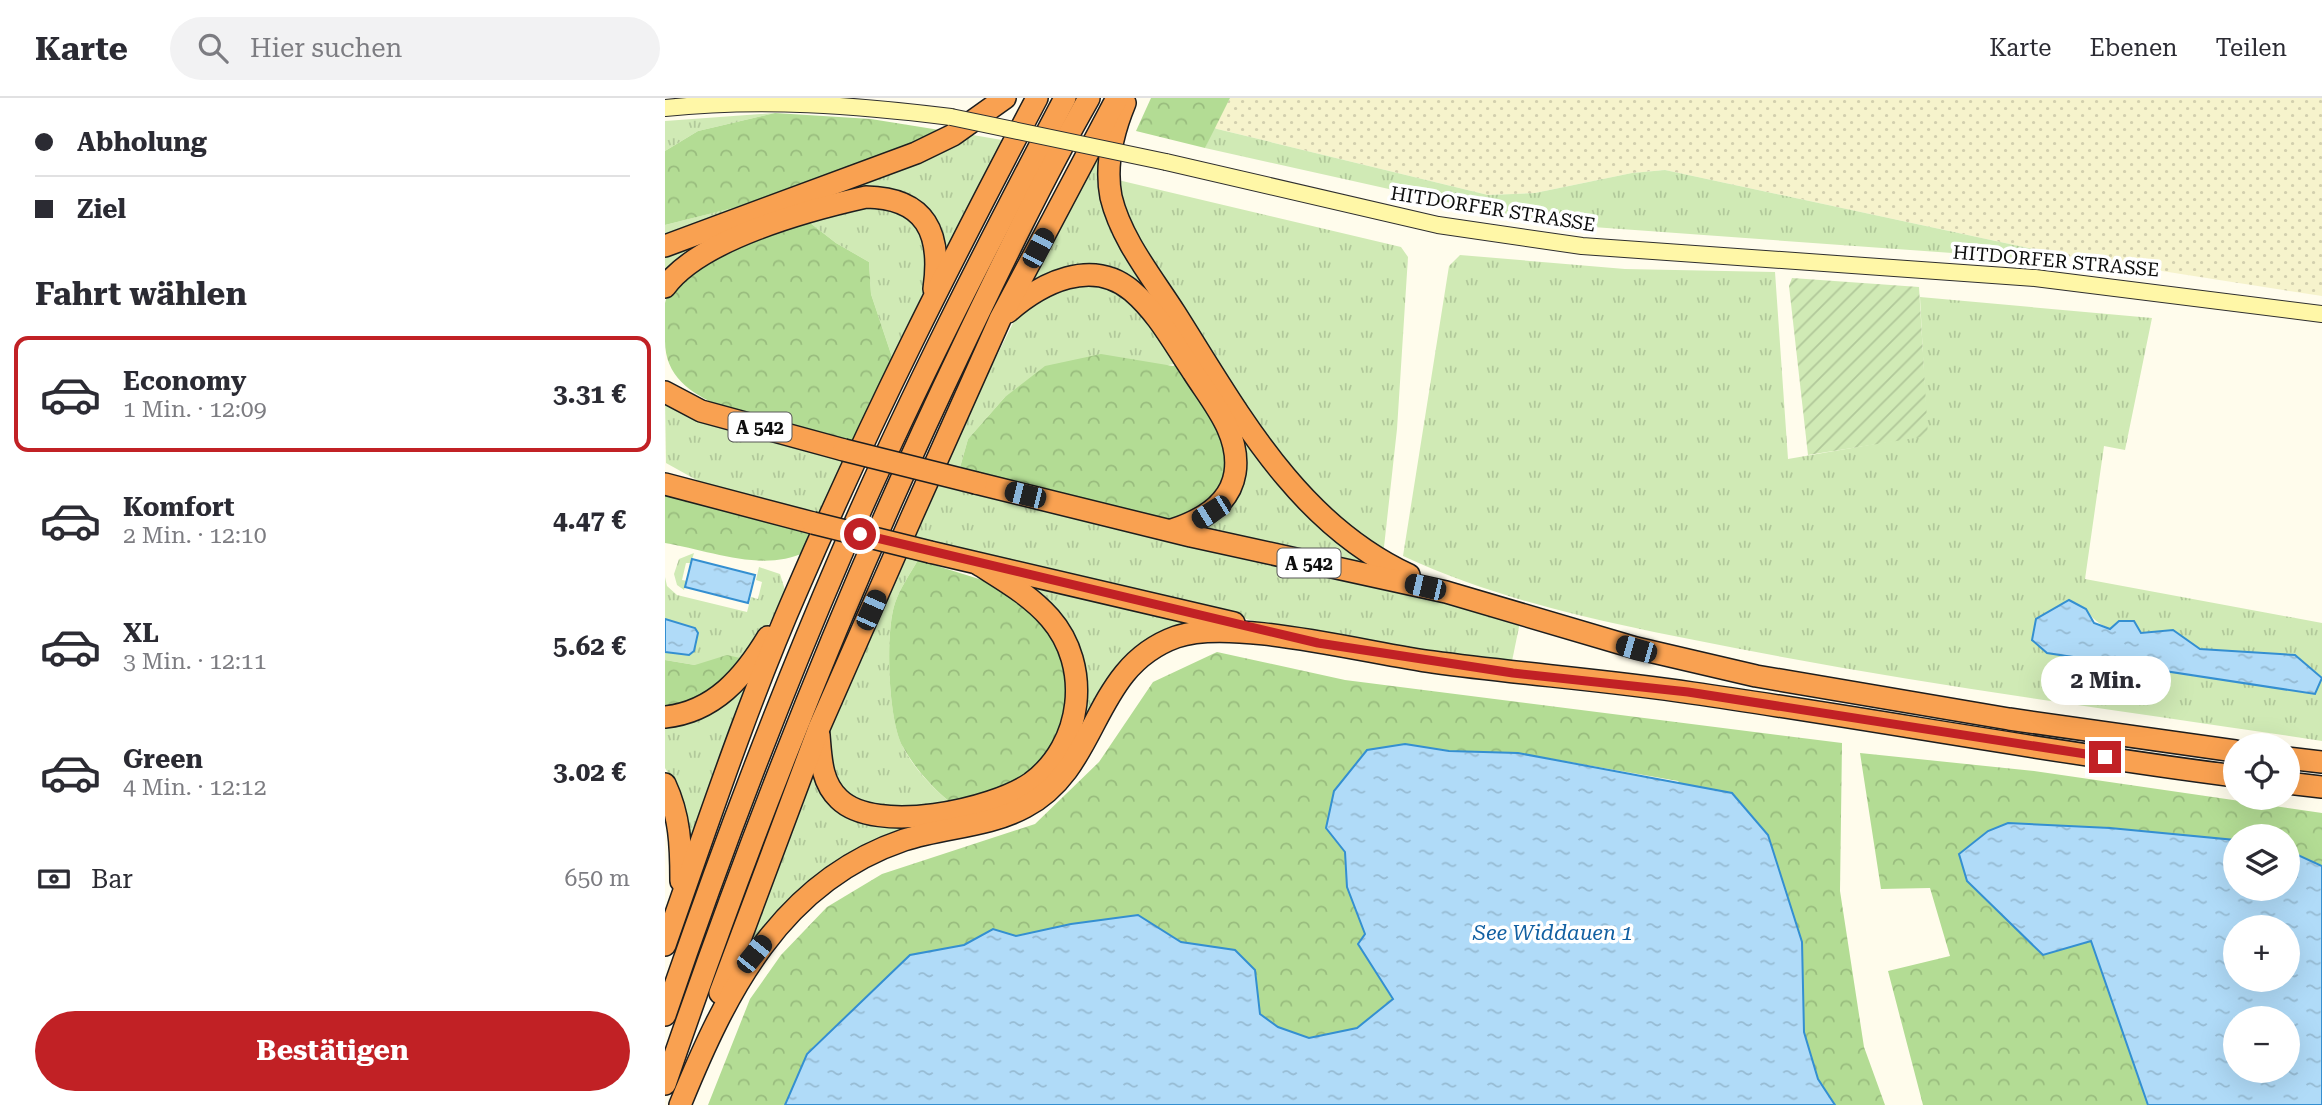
<!DOCTYPE html>
<html lang="de">
<head>
<meta charset="utf-8">
<style>
	:root { --surface:#fff; --page:#f2f2f3; --text:#2b2b33; --muted:#7c7c81; --line:#e1e1e2; --accent:#c12125 }
	body { margin:0; font-family:"Roboto Serif",serif; background:var(--page); color:var(--text); height:100vh; display:flex; flex-direction:column; font-size:26px; white-space:nowrap }
	* { box-sizing:border-box; margin:0 }
	p { font-size:23px; color:var(--muted) }
	.icon { flex:none; width:38px; height:38px; fill:none; stroke:currentColor; stroke-width:2; stroke-linecap:round; stroke-linejoin:round }
	.map { position:relative; flex:1; overflow:hidden }
	.sheet { display:flex; flex-direction:column; background:var(--surface); width:665px }
	.sheet>* { flex:none }
	.guide { display:grid; align-content:center; height:154px; padding:0 35px; background:var(--surface) }
	.fabs { position:absolute; left:1558px; top:635px; display:grid; gap:14px }
	.fabs a { display:grid; place-items:center; width:77px; height:77px; border-radius:50%; background:var(--surface); box-shadow:0 7px 28px #0002; font-size:35px }
	.end { position:absolute; width:32px; height:32px; margin:-16px; border:9px solid #c12125; background:#fff; box-shadow:0 0 0 4px #fff }
	.from { border-radius:50% }
	.bubble { position:absolute; height:49px; border-radius:24px; background:var(--surface); box-shadow:0 7px 28px #0002; font-size:23px; font-weight:700; line-height:49px; text-align:center }
	.car { position:absolute; width:21px; height:42px; margin:-21px -10px; border-radius:9px; box-shadow:0 0 5px 2px #0007; background:linear-gradient(#222 24%,#8ab4d8 0 40%,#222 0 76%,#8ab4d8 0 86%,#222 0) }
	.guide b { display:flex; align-items:center; gap:24px; height:66px; font-size:26px }
	.guide b+b { border-top:2px solid var(--line) }
	.guide i { width:18px; height:18px; background:var(--text) }
	ul { padding:0; list-style:none }
	li { display:flex; align-items:center; gap:21px; height:116px; margin:0 14px 10px; padding:0 21px; border:4px solid transparent; border-radius:14px }
	li div { flex:1 }
	li b { display:block; font-size:26px }
	li em { font-style:normal; font-weight:700 }
	li.on { border-color:var(--accent) }
	li>.icon { width:63px; height:63px; stroke-width:1.5 }
	h2 { padding:0 35px; font-size:32px; line-height:84px }
	.pay { display:flex; align-items:center; gap:18px; height:77px; padding:0 35px; font-size:26px }
	.pay p { margin-inline-start:auto }
	.action { display:flex; gap:14px; margin-top:auto; padding:14px 35px }
	.action a { flex:1; height:80px; border-radius:42px; background:var(--accent); color:#fff; font-size:28px; font-weight:700; line-height:80px; text-align:center }
	header { display:flex; align-items:center; gap:42px; box-sizing:border-box; height:98px; padding:0 35px; background:var(--surface); border-bottom:2px solid var(--line) }
	header strong { font-size:33px }
	nav { display:flex; gap:38px; margin-inline-start:auto; font-size:24px }
	.search { width:490px; height:63px; background:var(--page); display:flex; align-items:center; gap:18px; box-sizing:border-box; padding:0 24px; border-radius:38px; color:var(--muted); font-size:26px }
	main { display:flex; flex:1; min-height:0 }
	.map>svg:first-child { display:block }
	.farmland { fill:url(#farmland-dots) }
	.grass { fill:url(#grass-tufts); fill-rule:evenodd }
	.forest { fill:url(#forest-crowns) }
	.garden { fill:url(#garden-furrows) }
	.water { fill:url(#water-ripples); stroke:#348fd1; stroke-width:2; fill-rule:evenodd }
	.lines { fill:none; stroke-linecap:round; stroke-linejoin:round }
	.secondary-casing { stroke:#2f2f2f; stroke-width:18 }
	.motorway-casing { stroke:#1e1e1e; stroke-width:24 }
	.secondary { stroke:#fff7a7; stroke-width:16 }
	.motorway { stroke:#f9a151; stroke-width:21 }
	.secondary-bridge-casing { stroke:#2f2f2f; stroke-width:18; stroke-linecap:butt }
	.motorway-bridge-casing { stroke:#1e1e1e; stroke-width:24; stroke-linecap:butt }
	.secondary-bridge { stroke:#fff7a7; stroke-width:16 }
	.motorway-bridge { stroke:#f9a151; stroke-width:21 }
	.route { stroke:#c12125; stroke-width:9 }
	.labels { text-anchor:middle; dominant-baseline:central; stroke-width:7; stroke-linejoin:round; paint-order:stroke }
	.shield { fill:#fff; stroke:#565656; stroke-width:2 }
	.shield-label { font-size:18px; font-weight:bold; fill:#0d0d0d }
	.street-label { font-size:19px; fill:#0d0d0d; stroke:#fff }
	.water-label { font-size:21px; font-style:italic; fill:#1260a2; stroke:#fff }
</style>
</head>
<body>
<header>
<strong>Karte</strong>
<div class="search"><svg class="icon" aria-label="search" viewBox="0 0 24 24"><circle cx="10" cy="10" r="6"/><path d="M15 15l6 6"/></svg>Hier suchen</div>
<nav><a>Karte</a><a>Ebenen</a><a>Teilen</a></nav>
</header>
<main>
<section class="sheet">
<div class="guide">
<b><i class="from"></i>Abholung</b>
<b><i></i>Ziel</b>
</div>
<h2>Fahrt wählen</h2>
<ul>
<li class="on"><svg class="icon" aria-label="car" viewBox="0 0 24 24"><path d="M5 17H2v-5l4-1 3-4h7l3 4 3 1v5h-3M9 17h6M6 11h13"/><circle cx="7" cy="17" r="2"/><circle cx="17" cy="17" r="2"/></svg><div><b>Economy</b><p>1 Min. · 12:09</p></div><em>3.31 €</em></li>
<li><svg class="icon" aria-label="car" viewBox="0 0 24 24"><path d="M5 17H2v-5l4-1 3-4h7l3 4 3 1v5h-3M9 17h6M6 11h13"/><circle cx="7" cy="17" r="2"/><circle cx="17" cy="17" r="2"/></svg><div><b>Komfort</b><p>2 Min. · 12:10</p></div><em>4.47 €</em></li>
<li><svg class="icon" aria-label="car" viewBox="0 0 24 24"><path d="M5 17H2v-5l4-1 3-4h7l3 4 3 1v5h-3M9 17h6M6 11h13"/><circle cx="7" cy="17" r="2"/><circle cx="17" cy="17" r="2"/></svg><div><b>XL</b><p>3 Min. · 12:11</p></div><em>5.62 €</em></li>
<li><svg class="icon" aria-label="car" viewBox="0 0 24 24"><path d="M5 17H2v-5l4-1 3-4h7l3 4 3 1v5h-3M9 17h6M6 11h13"/><circle cx="7" cy="17" r="2"/><circle cx="17" cy="17" r="2"/></svg><div><b>Green</b><p>4 Min. · 12:12</p></div><em>3.02 €</em></li>
</ul>
<div class="pay"><svg class="icon" aria-label="cash" viewBox="0 0 24 24"><path d="M3 7h18v10H3z"/><circle cx="12" cy="12" r="2"/></svg>Bar<p>650 m</p></div>
<div class="action"><a>Bestätigen</a></div>
</section>
<div class="map">
<svg width="1657" height="1007" viewBox="0 0 1657 1007">
	<defs>
		<pattern id="farmland-dots" width="8" height="8" patternUnits="userSpaceOnUse" patternTransform="scale(1.75)"><rect width="8" height="8" fill="#f6f3cc"/><path d="M2 2h.1M6 6h.1" fill="none" stroke="#d2cfae" stroke-width="1.8" stroke-linecap="round"/></pattern>
		<pattern id="grass-tufts" width="24" height="20" patternUnits="userSpaceOnUse" patternTransform="scale(1.75)"><rect width="24" height="20" fill="#d0eab5"/><path d="M3 7l-1-3M5 7V3M7 7l1-3M15 17l-1-3M17 17v-4M19 17l1-3" fill="none" stroke="#b1c89a"/></pattern>
		<pattern id="forest-crowns" width="20" height="18" patternUnits="userSpaceOnUse" patternTransform="scale(1.75)"><rect width="20" height="18" fill="#b3dc94"/><path d="M2 6a3 3 0 1 1 6 0M12 15a3 3 0 1 1 6 0" fill="none" stroke="#99bc7e"/></pattern>
		<pattern id="garden-furrows" width="10" height="10" patternUnits="userSpaceOnUse" patternTransform="scale(1.75)"><rect width="10" height="10" fill="#d0eab5"/><path d="M-1 1l2-2M0 10L10 0M9 11l2-2" fill="none" stroke="#b1c89a"/></pattern>
		<pattern id="water-ripples" width="26" height="14" patternUnits="userSpaceOnUse" patternTransform="scale(1.75)"><rect width="26" height="14" fill="#b0dbf8"/><path d="M2 4q2-2 4 0t4 0M15 11q2-2 4 0t4 0" fill="none" stroke="#96bbd3"/></pattern>
	</defs>
	<rect width="100%" height="100%" fill="#fffcec"/>
	<path class="farmland" d="M 565,0 L 1657,0 L 1657,198 L 1401,158 L 1000,72 L 967,75 L 870,95 L 823,97 L 548,30 Z"/>
	<g class="grass">
		<path d="M 110,15 L 33,33 L 0,53 L 0,23 Z"/>
		<path d="M 548,30 L 823,97 L 870,95 L 967,75 L 1000,72 L 1401,158 L 1398,163 L 928,129 L 836,116 L 540,50 Z"/>
		<path d="M 302,36 L 337,42 L 282,156 L 277,146 L 216,94 L 0,178 L 0,154 Z"/>
		<path d="M 427,60 L 438,63 L 437,76 L 590,349 L 714,469 L 526,433 L 574,353 L 452,181 L 362,191 Z"/>
		<path d="M 453,82 L 736,149 L 743,159 L 732,331 L 718,458 C 635,403 592,328 538,248 C 504,195 465,145 453,82 Z"/>
		<path d="M 123,96 L 0,141 L 0,127 Z"/>
		<path d="M 205,104 L 247,118 L 264,146 L 260,190 L 228,262 L 206,196 L 204,164 L 171,145 L 140,121 Z"/>
		<path d="M 795,157 L 960,171 L 1110,174 L 1123,361 L 1262,337 L 1255,199 L 1487,220 L 1460,352 L 1439,348 L 1420,481 L 1657,525 L 1657,643 C 1461,613 1264,588 1070,550 C 957,528 844,507 738,458 L 784,168 ZM 1421,511 C 1438,540 1478,537 1508,532 L 1535,551 L 1629,557 L 1656,580 L 1650,596 L 1382,555 L 1367,542 Z"/>
		<path d="M 420,183 C 466,195 488,227 514,265 L 340,299 L 303,341 L 294,373 L 276,370 L 351,219 L 369,201 Z"/>
		<path d="M 0,303 L 179,360 L 152,419 L 37,385 L 1,365 Z"/>
		<path d="M 272,387 L 767,499 L 855,524 L 846,568 L 627,532 L 247,440 Z"/>
		<path d="M 29,455 L 26,465 L 21,465 L 17,482 L 22,483 L 19,492 L 12,487 L 9,476 L 14,461 Z"/>
		<path d="M 238,458 L 253,462 C 245,476 235,490 230,505 C 220,533 223,623 238,649 C 250,672 267,689 287,706 L 215,714 L 168,687 L 163,643 L 165,630 Z"/>
		<path d="M 94,469 L 115,476 L 120,492 L 109,518 L 78,567 L 30,567 L 0,562 L 0,554 L 23,557 L 30,530 L 0,521 L 0,479 L 2,488 L 12,497 L 82,514 L 86,499 L 93,501 L 97,484 L 91,482 Z"/>
		<path d="M 350,480 L 539,526 C 519,536 495,536 475,550 C 424,587 423,659 371,696 C 340,718 302,721 266,730 C 189,749 122,794 78,860 L 148,666 C 157,681 160,699 175,711 C 197,730 230,728 257,725 C 297,721 339,711 373,687 C 419,652 434,577 401,528 C 389,509 368,495 349,483 Z"/>
		<path d="M 86,580 L 25,741 L 10,687 L 0,670 L 0,628 Z"/>
	</g>
	<g class="forest">
		<path d="M 486,0 L 565,0 L 540,50 L 471,33 Z"/>
		<path d="M 110,15 L 206,21 L 287,34 L 144,91 L 0,127 L 0,53 L 33,33 Z"/>
		<path d="M 140,121 L 171,145 L 204,164 L 206,196 L 228,262 L 189,344 L 55,308 C 25,295 0,278 0,243 C 0,231 0,216 0,205 C 10,160 102,136 140,121 Z"/>
		<path d="M 436,256 L 508,268 L 514,265 L 557,330 L 565,367 L 553,402 L 513,422 L 499,422 L 294,373 L 303,341 L 340,299 L 380,268 Z"/>
		<path d="M 0,394 L 147,434 L 140,454 C 98,475 43,452 0,445 Z"/>
		<path d="M 253,462 L 327,485 L 372,513 L 399,554 L 407,609 L 387,656 L 344,691 L 287,706 C 267,689 251,672 238,649 C 223,624 220,533 230,505 C 235,490 245,476 253,462 Z"/>
		<path d="M 552,554 L 680,582 L 1177,645 L 1175,793 L 1199,949 L 1220,1007 L 1170,1007 L 1153,981 L 1139,934 L 1137,844 L 1013,683 L 853,655 L 784,653 L 740,646 L 680,754 L 682,789 L 700,836 L 693,846 L 728,902 L 692,930 L 643,940 L 613,929 L 595,916 L 570,852 L 516,844 L 473,817 L 406,826 L 351,838 L 328,831 L 299,847 L 245,857 L 142,955 L 120,1007 L 43,1007 L 85,901 L 116,857 L 162,809 L 217,776 L 370,726 L 434,664 L 488,584 Z"/>
		<path d="M 62,557 L 75,560 L 78,567 L 49,595 L 0,613 L 0,562 L 30,567 Z"/>
		<path d="M 1195,655 L 1369,673 L 1657,715 L 1657,768 L 1622,752 L 1622,738 L 1570,738 L 1570,742 L 1445,730 L 1343,725 L 1323,733 L 1426,842 L 1483,1007 L 1258,1007 L 1223,873 L 1285,858 L 1265,790 L 1216,791 Z"/>
	</g>
	<path class="garden" d="M 1127,180 L 1254,189 L 1263,338 L 1143,357 L 1124,188 Z"/>
	<g class="water">
		<path d="M 27,461 L 90,477 L 83,505 L 20,489 Z"/>
		<path d="M 1404,502 L 1421,511 L 1429,525 L 1445,531 L 1454,523 L 1469,523 L 1476,535 L 1508,532 L 1535,551 L 1630,557 L 1657,580 L 1650,596 L 1382,555 L 1367,542 L 1371,521 Z"/>
		<path d="M 0,521 L 30,530 L 33,535 L 29,553 L 24,557 L 0,554 Z"/>
		<path d="M 740,646 L 784,653 L 853,655 L 1067,695 L 1103,737 L 1137,844 L 1139,934 L 1153,981 L 1170,1007 L 120,1007 L 142,956 L 245,857 L 299,847 L 328,831 L 351,838 L 406,826 L 473,817 L 516,844 L 570,852 L 590,872 L 595,916 L 613,929 L 644,940 L 692,930 L 728,901 L 693,846 L 700,836 L 682,789 L 680,754 L 661,730 L 669,693 L 702,652 Z"/>
		<path d="M 1343,725 L 1445,730 L 1570,742 L 1570,791 L 1622,791 L 1622,752 L 1657,768 L 1657,1007 L 1483,1007 L 1426,843 L 1378,857 L 1302,783 L 1294,756 L 1323,733 ZM 1570,830 L 1622,830 L 1622,882 L 1570,882 ZM 1622,920 L 1622,973 L 1570,973 L 1570,920 Z"/>
	</g>
	<g class="lines">
		<g class="secondary-casing">
			<g id="secondary">
				<path d="M 0,10 C 96,0 190,7 286,19"/>
				<path d="M 501,64 L 773,127 L 917,148 L 1370,180 L 1657,216"/>
			</g>
		</g>
		<g class="motorway-casing">
			<g id="motorway">
				<path d="M 460,5 C 448,34 440,68 446,99 C 456,141 487,179 510,215 C 574,316 632,425 744,477"/>
				<path d="M 0,148 L 251,55 L 288,37 L 340,0"/>
				<path d="M 0,189 C 35,141 143,112 201,99 C 261,100 277,135 269,191"/>
				<path d="M 343,214 C 376,185 427,159 467,193 C 493,215 509,246 528,274 C 547,304 576,336 570,375 C 565,407 535,423 507,432"/>
				<path d="M 0,294 L 36,313 L 179,352"/>
				<path d="M 311,385 L 526,438 L 781,494 L 971,550 L 1091,578 L 1344,621 L 1570,653"/>
				<path d="M 0,386 L 148,425"/>
				<path d="M 265,454 L 569,525"/>
				<path d="M 0,619 C 49,614 79,579 103,539"/>
				<path d="M 154,637 C 156,660 156,684 174,701 C 211,737 327,712 366,685 C 418,647 427,568 385,520 C 365,497 338,482 313,466"/>
				<path d="M 1622,660 L 1657,664"/>
				<path d="M 1622,685 L 1657,689"/>
				<path d="M 0,686 C 15,718 16,748 16,783"/>
				<path d="M 0,847 C 42,728 82,606 133,490 C 205,323 287,161 372,0"/>
				<path d="M 55,895 L 154,630 L 247,418 L 335,221 L 452,0"/>
				<path d="M 0,917 C 53,761 111,608 176,457 C 243,301 321,150 400,0"/>
				<path d="M 0,986 C 86,735 182,490 297,250 C 337,166 378,81 424,0"/>
				<path d="M 15,1007 C 61,894 115,784 239,742 C 279,729 323,729 360,709 C 436,669 425,570 511,539 C 566,519 705,556 768,564 C 855,576 941,582 1027,595 C 1208,621 1388,655 1570,678"/>
			</g>
		</g>
		<use href="#secondary" class="secondary"/>
		<use href="#motorway" class="motorway"/>
		<g class="secondary-bridge-casing">
			<path id="secondary-bridge" d="M 286,19 L 501,64"/>
		</g>
		<g class="motorway-bridge-casing">
			<g id="motorway-bridge">
				<path d="M 179,352 L 311,385"/>
				<path d="M 148,425 L 265,454"/>
			</g>
		</g>
		<use href="#secondary-bridge" class="secondary-bridge"/>
		<use href="#motorway-bridge" class="motorway-bridge"/>
	</g>
	<g class="lines">
		<path class="route" d="M 195,436 L 653,545 L 848,575 L 1023,594 L 1440,659"/>
	</g>
	<g class="labels">
		<g class="shield">
			<rect x="63.5" y="314.5" width="63" height="29" rx="5"/>
			<rect x="612.5" y="450.5" width="63" height="29" rx="5"/>
		</g>
		<g class="shield-label">
			<text x="95" y="329">A 542</text>
			<text x="644" y="465">A 542</text>
		</g>
		<g class="street-label">
			<text transform="translate(828 111) rotate(9)">HITDORFER STRASSE</text>
			<text transform="translate(1391 163) rotate(5)">HITDORFER STRASSE</text>
		</g>
		<g class="water-label">
			<text x="888" y="835">See Widdauen 1</text>
		</g>
	</g>
</svg>
<div class="fabs">
<a><svg class="icon" aria-label="locate" viewBox="0 0 24 24"><circle cx="12" cy="12" r="6"/><path d="M12 2v4M12 18v4M2 12h4M18 12h4"/></svg></a>
<a><svg class="icon" aria-label="layers" viewBox="0 0 24 24"><path d="M12 4l9 5-9 5-9-5zM3 14l9 5 9-5"/></svg></a>
<a>+</a>
<a>−</a>
</div>
<i class="end from" style="left:195px;top:436px"></i>
<i class="end" style="left:1440px;top:659px"></i>
<div class="bubble" style="left:1376px;top:558px;width:130px">2 Min.</div>
<i class="car" style="left:373px;top:150px;rotate:28deg"></i>
<i class="car" style="left:360px;top:397px;rotate:284deg"></i>
<i class="car" style="left:546px;top:414px;rotate:238deg"></i>
<i class="car" style="left:760px;top:489px;rotate:283deg"></i>
<i class="car" style="left:206px;top:512px;rotate:24deg"></i>
<i class="car" style="left:971px;top:551px;rotate:286deg"></i>
<i class="car" style="left:89px;top:856px;rotate:39deg"></i>
</div>
</main>
</body>
</html>
